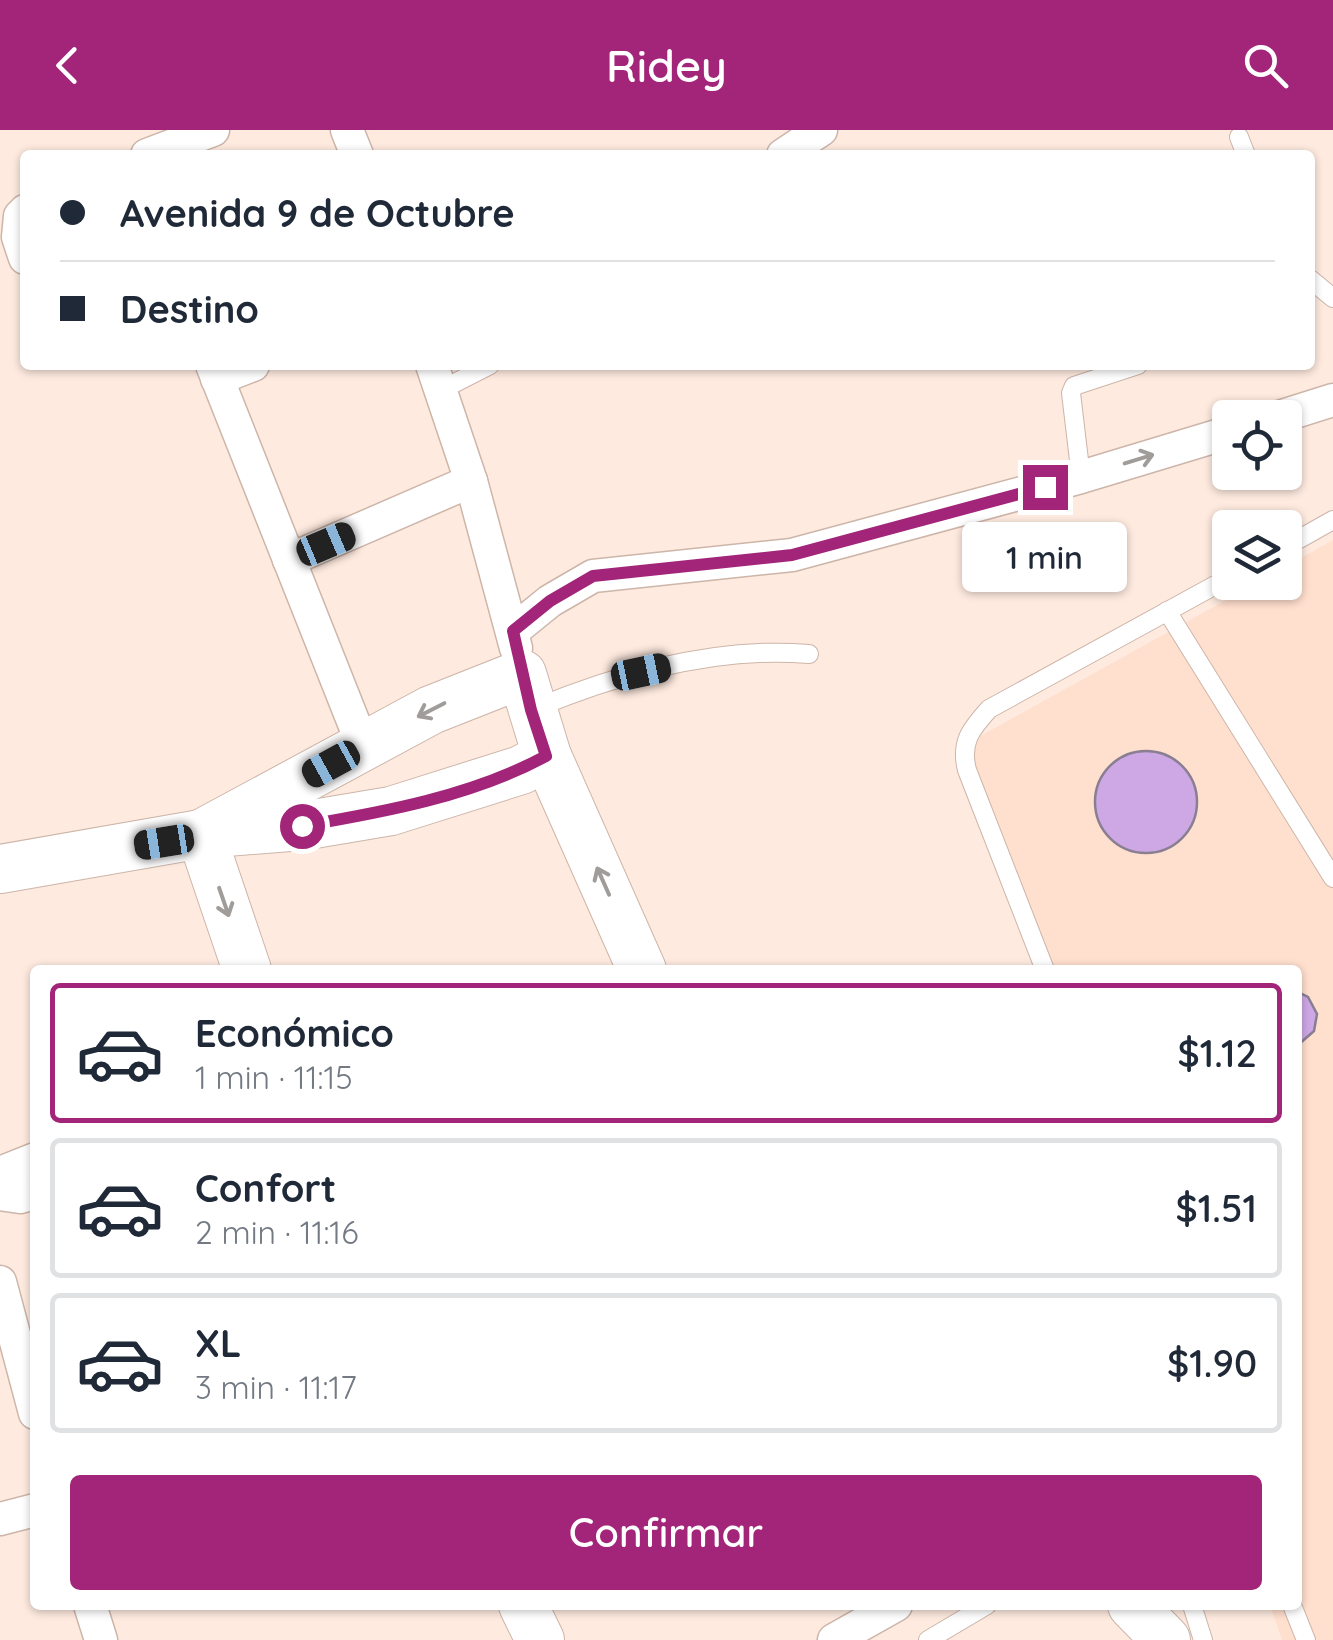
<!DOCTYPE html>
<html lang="es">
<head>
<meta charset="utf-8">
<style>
	:root { --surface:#fff; --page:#f6f6f7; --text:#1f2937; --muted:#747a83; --line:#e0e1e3; --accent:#a22579 }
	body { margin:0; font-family:Quicksand,sans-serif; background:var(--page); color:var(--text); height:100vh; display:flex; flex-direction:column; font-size:38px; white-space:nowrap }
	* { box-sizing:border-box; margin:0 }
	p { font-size:32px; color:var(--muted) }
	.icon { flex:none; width:55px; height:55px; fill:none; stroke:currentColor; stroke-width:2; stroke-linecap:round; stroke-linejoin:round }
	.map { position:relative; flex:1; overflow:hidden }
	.panel { position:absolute; left:30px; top:835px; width:1272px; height:645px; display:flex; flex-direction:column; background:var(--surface); border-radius:10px; box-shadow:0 2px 8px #0004 }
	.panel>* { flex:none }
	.guide { position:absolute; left:20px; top:20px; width:1295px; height:220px; border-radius:10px; box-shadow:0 2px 8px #0004; display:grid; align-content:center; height:220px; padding:0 40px; background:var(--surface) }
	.controls { position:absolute; left:1212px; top:270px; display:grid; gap:20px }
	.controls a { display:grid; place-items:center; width:90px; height:90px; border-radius:10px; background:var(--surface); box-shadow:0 2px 8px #0004; font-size:50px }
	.end { position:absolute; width:45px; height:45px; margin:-22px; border:12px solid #a22579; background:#fff; box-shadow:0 0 0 5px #fff }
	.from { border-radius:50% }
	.bubble { position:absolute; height:70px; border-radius:10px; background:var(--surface); box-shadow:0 2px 8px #0004; font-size:32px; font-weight:600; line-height:70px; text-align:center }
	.car { position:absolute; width:30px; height:60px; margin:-30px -15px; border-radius:12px; box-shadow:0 0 8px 2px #0007; background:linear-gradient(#222 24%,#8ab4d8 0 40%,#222 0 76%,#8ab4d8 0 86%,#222 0) }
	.guide b { display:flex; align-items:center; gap:35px; height:95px; font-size:38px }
	.guide b+b { border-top:2px solid var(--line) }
	.guide i { width:25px; height:25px; background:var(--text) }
	ul { padding:18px 0 0; list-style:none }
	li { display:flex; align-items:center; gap:30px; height:140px; margin:0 20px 15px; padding:0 20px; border:5px solid var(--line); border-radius:10px }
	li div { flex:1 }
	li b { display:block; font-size:38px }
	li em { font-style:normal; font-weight:600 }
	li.selected { border-color:var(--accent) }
	li>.icon { width:90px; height:90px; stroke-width:1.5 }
	.cta { display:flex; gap:20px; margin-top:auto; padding:20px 40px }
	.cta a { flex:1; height:115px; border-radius:10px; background:var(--accent); color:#fff; font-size:40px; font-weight:600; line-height:115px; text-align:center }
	header { display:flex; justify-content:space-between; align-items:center; height:130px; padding:0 40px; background:var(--accent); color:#fff; font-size:45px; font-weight:600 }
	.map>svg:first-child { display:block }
	.built { fill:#ffdfce }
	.building { fill:#cda8e5; stroke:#8a7f92; stroke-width:2.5 }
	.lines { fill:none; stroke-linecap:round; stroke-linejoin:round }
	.service-casing { stroke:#cdb5a9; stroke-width:20 }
	.minor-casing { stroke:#cdb5a9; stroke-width:35 }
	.secondary-casing { stroke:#cdb5a9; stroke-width:50 }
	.service { stroke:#fff; stroke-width:18 }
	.minor { stroke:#fff; stroke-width:32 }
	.secondary { stroke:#fff; stroke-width:48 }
	.oneway { stroke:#a09c9a }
	.route { stroke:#a22579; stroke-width:12 }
</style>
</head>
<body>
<header><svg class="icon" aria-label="back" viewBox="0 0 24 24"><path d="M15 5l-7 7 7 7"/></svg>Ridey<svg class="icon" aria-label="search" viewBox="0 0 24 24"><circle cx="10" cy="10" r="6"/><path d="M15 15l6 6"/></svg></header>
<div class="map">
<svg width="1333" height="1510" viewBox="0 0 1333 1510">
	<rect width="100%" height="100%" fill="#feeadf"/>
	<path class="built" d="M 1333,410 L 1333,1510 L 1282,1510 L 1270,1475 L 1298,1475 L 1298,840 L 1046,840 L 966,614 L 1257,453 L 1285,452 L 1285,437 Z"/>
	<g class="building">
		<circle cx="1146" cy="672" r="51"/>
		<path d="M 1298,862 L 1308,867 L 1317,884 L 1314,901 L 1298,915 Z"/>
	</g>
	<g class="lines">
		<g class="service-casing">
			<g id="service">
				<path d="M 1239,7 L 1246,25"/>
				<path d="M 1310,149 L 1333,168"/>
				<path d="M 441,260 L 490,235"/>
				<path d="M 1081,347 L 1071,263 L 1074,256 L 1138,235"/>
				<path d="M 1285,417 L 1333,390"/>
				<path d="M 1167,481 L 1333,748"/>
				<path d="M 536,578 C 621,543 716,516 809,524"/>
				<path d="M 1045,840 L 967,640 C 960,612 971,599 989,579 L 1230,447"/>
				<path d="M 1192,1475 L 1203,1510"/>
				<path d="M 1292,1475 L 1306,1510"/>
				<path d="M 928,1510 L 987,1475"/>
			</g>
		</g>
		<g class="minor-casing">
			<g id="minor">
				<path d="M 347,0 L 357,25"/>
				<path d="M 147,25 L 213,0"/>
				<path d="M 783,25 L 821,0"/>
				<path d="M 25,81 L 20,86 L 18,107 L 25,128"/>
				<path d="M 212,235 L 363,616"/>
				<path d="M 432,235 L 471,351 L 516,518"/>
				<path d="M 217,249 L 253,235"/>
				<path d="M 1276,288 L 1333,270"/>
				<path d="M 289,430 L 471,351"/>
				<path d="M 513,501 L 550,471 L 593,446 L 792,425 L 1081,347 L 1230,302"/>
				<path d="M 0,1043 L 35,1029"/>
				<path d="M 0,1064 L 20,1067 L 35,1063"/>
				<path d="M 0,1152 L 35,1283"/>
				<path d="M 0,1389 L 35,1380"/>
				<path d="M 90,1475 L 101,1510"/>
				<path d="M 834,1510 L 896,1475"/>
			</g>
		</g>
		<g class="secondary-casing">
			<g id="secondary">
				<path d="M 201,704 L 431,580 L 522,544 L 547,626 L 642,840"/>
				<path d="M 201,704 L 247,840"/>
				<path d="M 0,739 L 201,704 L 302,696 L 391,681 L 521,640 L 547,626"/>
				<path d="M 523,1475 L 540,1510"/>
				<path d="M 1132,1475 L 1166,1510"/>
			</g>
		</g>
		<use href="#service" class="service"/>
		<use href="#minor" class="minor"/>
		<use href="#secondary" class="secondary"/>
	</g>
	<defs><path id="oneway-shaft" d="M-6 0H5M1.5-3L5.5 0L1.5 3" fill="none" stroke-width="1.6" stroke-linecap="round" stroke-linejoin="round" transform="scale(2.5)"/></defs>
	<g class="oneway">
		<use href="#oneway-shaft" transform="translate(1139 329) rotate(-17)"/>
		<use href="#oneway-shaft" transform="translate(431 580) rotate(153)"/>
		<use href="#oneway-shaft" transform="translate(603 751) rotate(-114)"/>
		<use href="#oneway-shaft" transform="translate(224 772) rotate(71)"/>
	</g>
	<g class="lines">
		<path class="route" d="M 302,696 C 384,682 472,666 546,626 L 531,580 L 513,501 L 550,471 L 593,446 L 792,425 L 1045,357"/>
	</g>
</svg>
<div class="controls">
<a><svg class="icon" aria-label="locate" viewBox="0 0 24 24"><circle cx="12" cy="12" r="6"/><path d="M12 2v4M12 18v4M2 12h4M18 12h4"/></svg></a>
<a><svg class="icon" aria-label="layers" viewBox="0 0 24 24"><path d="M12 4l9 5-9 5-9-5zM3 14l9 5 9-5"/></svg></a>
</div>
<i class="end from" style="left:302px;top:696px"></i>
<i class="end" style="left:1045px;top:357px"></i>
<div class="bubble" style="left:962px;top:392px;width:165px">1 min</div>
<i class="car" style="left:326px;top:414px;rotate:67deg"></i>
<i class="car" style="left:641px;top:542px;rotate:78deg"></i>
<i class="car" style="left:331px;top:634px;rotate:241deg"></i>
<i class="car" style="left:164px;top:712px;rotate:261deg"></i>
<div class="guide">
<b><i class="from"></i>Avenida 9 de Octubre</b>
<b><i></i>Destino</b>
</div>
<section class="panel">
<ul>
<li class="selected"><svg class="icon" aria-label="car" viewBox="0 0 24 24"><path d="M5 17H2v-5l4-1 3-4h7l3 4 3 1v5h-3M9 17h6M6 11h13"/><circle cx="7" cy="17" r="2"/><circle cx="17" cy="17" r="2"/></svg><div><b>Económico</b><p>1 min · 11:15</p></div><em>$1.12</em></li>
<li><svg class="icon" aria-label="car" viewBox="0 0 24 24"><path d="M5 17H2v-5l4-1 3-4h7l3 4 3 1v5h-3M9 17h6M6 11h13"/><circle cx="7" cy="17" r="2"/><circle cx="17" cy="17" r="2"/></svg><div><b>Confort</b><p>2 min · 11:16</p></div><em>$1.51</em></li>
<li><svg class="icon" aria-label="car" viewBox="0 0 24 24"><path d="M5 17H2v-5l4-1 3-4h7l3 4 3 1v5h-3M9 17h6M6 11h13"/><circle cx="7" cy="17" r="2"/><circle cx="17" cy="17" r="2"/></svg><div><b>XL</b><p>3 min · 11:17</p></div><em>$1.90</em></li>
</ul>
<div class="cta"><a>Confirmar</a></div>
</section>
</div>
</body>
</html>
